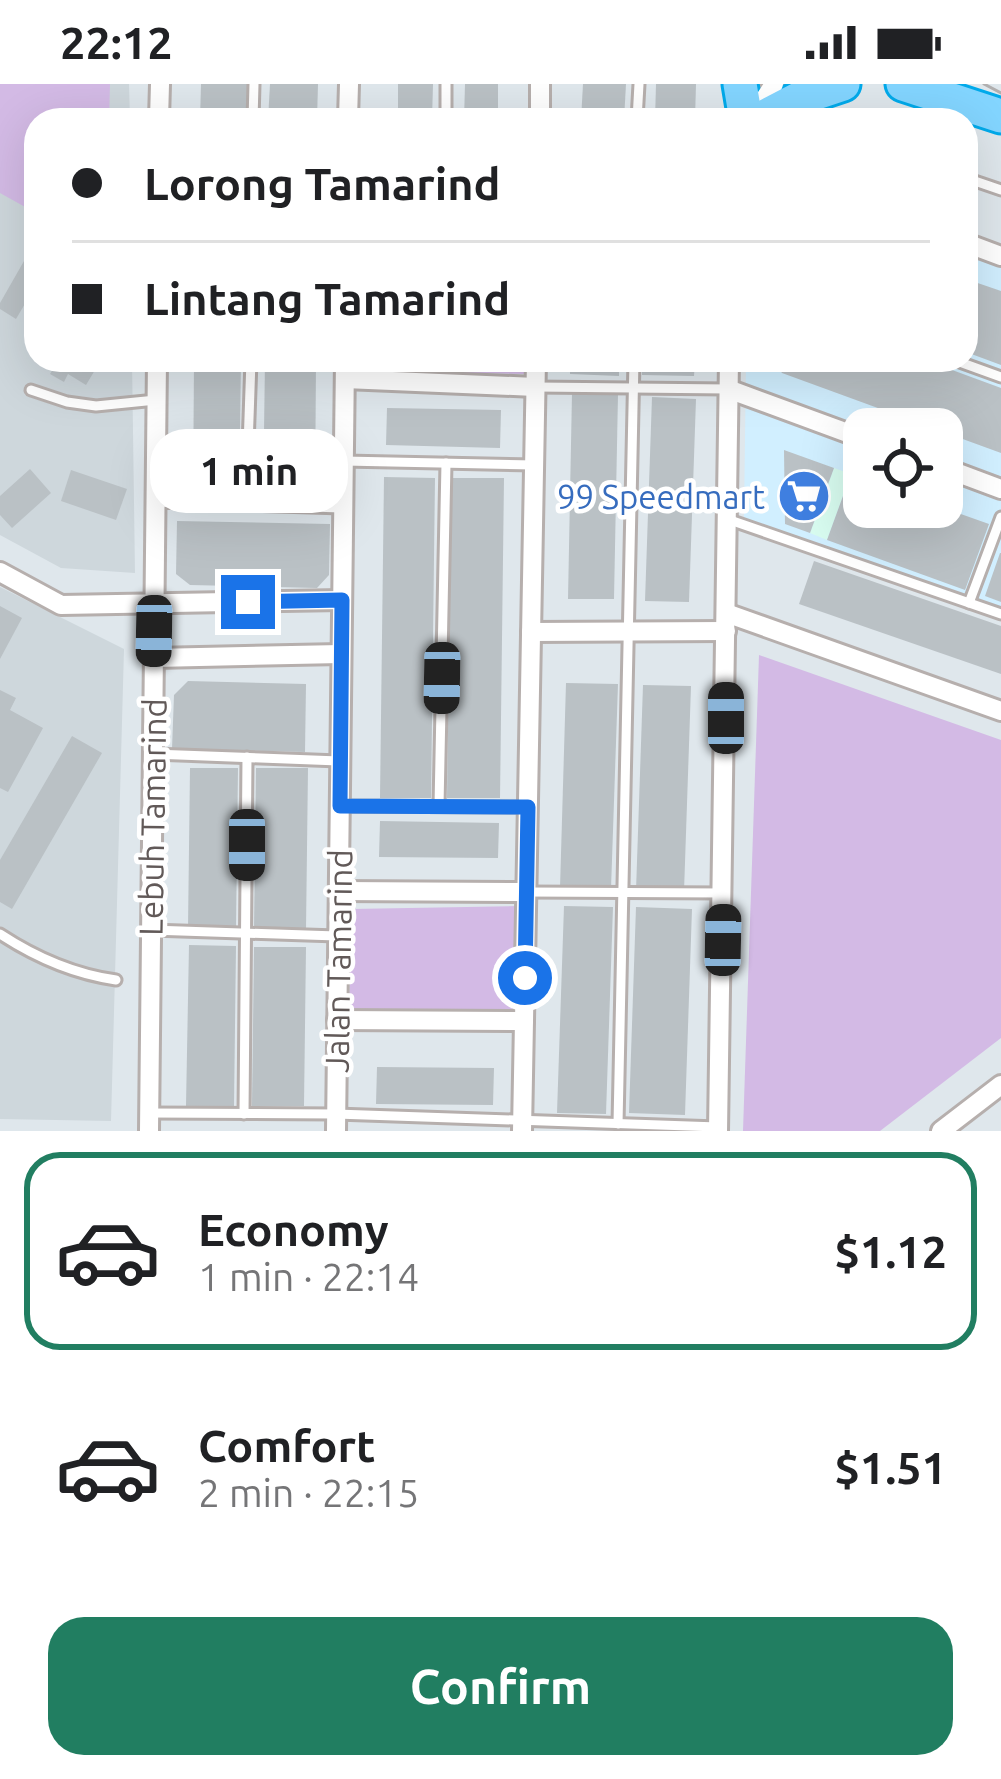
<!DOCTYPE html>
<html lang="en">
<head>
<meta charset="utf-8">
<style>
	:root { --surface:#fff; --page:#f2f2f2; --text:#202124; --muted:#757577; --line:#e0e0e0; --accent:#217e61 }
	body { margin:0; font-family:Ubuntu,sans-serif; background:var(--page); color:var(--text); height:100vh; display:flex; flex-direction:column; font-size:45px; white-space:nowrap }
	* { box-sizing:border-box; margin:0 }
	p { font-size:39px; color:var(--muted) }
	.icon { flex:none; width:66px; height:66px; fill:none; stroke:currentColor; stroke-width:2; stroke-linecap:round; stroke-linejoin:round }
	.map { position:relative; height:1047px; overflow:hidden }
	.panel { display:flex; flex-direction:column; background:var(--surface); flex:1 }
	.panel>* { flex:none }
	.banner { position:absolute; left:24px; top:24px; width:954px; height:264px; border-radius:36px; box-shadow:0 12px 48px #0002; display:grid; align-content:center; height:264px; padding:0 48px; background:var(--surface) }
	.buttons { position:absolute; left:843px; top:324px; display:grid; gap:24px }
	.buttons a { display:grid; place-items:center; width:120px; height:120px; border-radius:24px; background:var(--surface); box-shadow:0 12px 48px #0002; font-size:60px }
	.end { position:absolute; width:54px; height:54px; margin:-27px; border:15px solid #1a73e8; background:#fff; box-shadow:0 0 0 6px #fff }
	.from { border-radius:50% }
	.bubble { position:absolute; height:84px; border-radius:36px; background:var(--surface); box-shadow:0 12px 48px #0002; font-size:39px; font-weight:700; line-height:84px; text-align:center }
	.car { position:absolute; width:36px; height:72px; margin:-36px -18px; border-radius:15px; box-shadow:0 0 9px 3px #0007; background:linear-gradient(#222 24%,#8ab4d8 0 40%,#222 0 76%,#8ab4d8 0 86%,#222 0) }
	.banner b { display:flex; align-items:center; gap:42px; height:114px; font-size:45px }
	.banner b+b { border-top:3px solid var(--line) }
	.banner i { width:30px; height:30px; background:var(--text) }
	ul { padding:21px 0 0; list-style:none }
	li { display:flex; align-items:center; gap:36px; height:198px; margin:0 24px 18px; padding:0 24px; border:6px solid transparent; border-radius:36px }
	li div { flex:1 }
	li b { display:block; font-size:45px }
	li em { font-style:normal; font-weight:700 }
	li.selected { border-color:var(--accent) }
	li>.icon { width:108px; height:108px; stroke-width:1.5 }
	.cta { display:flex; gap:24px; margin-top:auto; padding:24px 48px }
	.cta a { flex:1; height:138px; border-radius:36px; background:var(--accent); color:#fff; font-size:48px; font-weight:700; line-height:138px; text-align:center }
	.status { display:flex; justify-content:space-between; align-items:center; height:84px; padding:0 60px; background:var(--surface); direction:ltr }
	.status svg { height:33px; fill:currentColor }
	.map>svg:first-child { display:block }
	.commercial { fill:#d1efff; fill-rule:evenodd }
	.education { fill:#ced7dc }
	.medical { fill:#d8fcf0 }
	.green { fill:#d3bae5 }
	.building { fill:#bac1c5 }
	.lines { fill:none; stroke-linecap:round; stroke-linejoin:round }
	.lane-casing { stroke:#b6afad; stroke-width:15 }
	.street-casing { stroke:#b6afad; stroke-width:24 }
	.highway-casing { stroke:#00aaeb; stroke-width:39 }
	.lane { stroke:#fff; stroke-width:9 }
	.street { stroke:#fff; stroke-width:18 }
	.highway { stroke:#83d5ff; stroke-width:33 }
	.tram { stroke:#b1afaf; stroke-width:3 }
	.route { stroke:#1a73e8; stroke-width:15 }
	.labels { text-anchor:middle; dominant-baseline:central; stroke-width:9; stroke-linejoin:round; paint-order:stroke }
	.shop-label { font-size:33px; fill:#366cbe; stroke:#fff; text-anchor:end }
	.street-label { font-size:33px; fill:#615958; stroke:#fff }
</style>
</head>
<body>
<div class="status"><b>22:12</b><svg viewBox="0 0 49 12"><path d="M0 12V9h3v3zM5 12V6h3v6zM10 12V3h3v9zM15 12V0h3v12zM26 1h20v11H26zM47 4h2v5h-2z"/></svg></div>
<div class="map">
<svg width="1001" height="1047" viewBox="0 0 1001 1047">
	<rect width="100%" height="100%" fill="#dfe7ec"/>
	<path class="commercial" d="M 966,170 L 1001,182 L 1001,525 L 744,435 L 746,276 L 966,276 ZM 864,345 L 942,345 L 942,423 L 864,423 Z"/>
	<g class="education">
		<path d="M 0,0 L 129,0 L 130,36 L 36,36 L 36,276 L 132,276 L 135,489 L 61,484 L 0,451 Z"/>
		<path d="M 0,503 L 124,565 L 111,1037 L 0,1035 Z"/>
	</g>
	<path class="medical" d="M 834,384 L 851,390 L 827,456 L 810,449 Z"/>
	<g class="green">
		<path d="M 0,0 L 110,0 L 109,36 L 36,36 L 36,129 L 0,109 Z"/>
		<path d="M 354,276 L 527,276 L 526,290 L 354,288 Z"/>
		<path d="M 759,571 L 1001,656 L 1001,954 L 880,1047 L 743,1047 Z"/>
		<path d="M 518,822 L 517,931 L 349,931 L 351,825 Z"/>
	</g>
	<g class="building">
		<path d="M 201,0 L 250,0 L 249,36 L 200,36 Z"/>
		<path d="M 270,0 L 318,0 L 317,36 L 268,36 Z"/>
		<path d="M 398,0 L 433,0 L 432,36 L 398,36 Z"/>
		<path d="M 465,0 L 498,0 L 498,36 L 464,36 Z"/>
		<path d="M 583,0 L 626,0 L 624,36 L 581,36 Z"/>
		<path d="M 656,0 L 696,0 L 695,36 L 655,36 Z"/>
		<path d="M 36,156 L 36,201 L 16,235 L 0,225 L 0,219 Z"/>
		<path d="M 966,195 L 1001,207 L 1001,281 L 966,268 Z"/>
		<path d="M 59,276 L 101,276 L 86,301 L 68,290 L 64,298 L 50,290 Z"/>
		<path d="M 194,276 L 241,276 L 239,418 L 193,418 Z"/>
		<path d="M 265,276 L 316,276 L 315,420 L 263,420 Z"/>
		<path d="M 570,276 L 619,276 L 619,292 L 570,290 Z"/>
		<path d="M 642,276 L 695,276 L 694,292 L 642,291 Z"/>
		<path d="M 772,276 L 925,276 L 1001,304 L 1001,369 L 782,289 Z"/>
		<path d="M 572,309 L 618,310 L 614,515 L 568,515 Z"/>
		<path d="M 652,313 L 696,315 L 689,518 L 645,517 Z"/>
		<path d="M 387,324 L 501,326 L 500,364 L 386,361 Z"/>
		<path d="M 784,366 L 834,384 L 810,449 L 785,440 Z"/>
		<path d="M 30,385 L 51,409 L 12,444 L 0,431 L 0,412 Z"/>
		<path d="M 71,386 L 127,405 L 116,436 L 61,417 Z"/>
		<path d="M 851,390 L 864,395 L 864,423 L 941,423 L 989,440 L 965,506 L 827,456 Z"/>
		<path d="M 384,393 L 435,394 L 431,714 L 380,714 Z"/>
		<path d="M 451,394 L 504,394 L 500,714 L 447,714 Z"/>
		<path d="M 177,437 L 330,440 L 329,491 L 317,504 L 190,501 L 176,490 Z"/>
		<path d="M 1000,469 L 1001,469 L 1001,518 L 985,512 Z"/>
		<path d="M 814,477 L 1001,542 L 1001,590 L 799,520 Z"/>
		<path d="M 0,522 L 22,534 L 0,575 Z"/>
		<path d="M 188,597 L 306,600 L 305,668 L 172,665 L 174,611 Z"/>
		<path d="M 566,599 L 618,600 L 611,805 L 560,804 Z"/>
		<path d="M 643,601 L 691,602 L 684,808 L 636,807 Z"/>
		<path d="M 0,606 L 16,614 L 10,626 L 43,644 L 8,708 L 0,704 Z"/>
		<path d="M 72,652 L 102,669 L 12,825 L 0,818 L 0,776 Z"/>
		<path d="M 190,684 L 238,684 L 236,844 L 188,844 Z"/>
		<path d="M 256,684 L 308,684 L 306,845 L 254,845 Z"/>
		<path d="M 380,737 L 499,739 L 498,774 L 379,773 Z"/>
		<path d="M 564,822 L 613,823 L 606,1030 L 557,1029 Z"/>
		<path d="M 636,823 L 692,825 L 685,1031 L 629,1029 Z"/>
		<path d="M 189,861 L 236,862 L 234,1022 L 186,1022 Z"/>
		<path d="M 254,863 L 306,863 L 304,1022 L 252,1022 Z"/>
		<path d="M 377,983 L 494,984 L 493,1021 L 376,1020 Z"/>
	</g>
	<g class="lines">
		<g class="lane-casing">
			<g id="lane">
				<path d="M 253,36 L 254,0"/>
				<path d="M 446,36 L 446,0"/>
				<path d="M 637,36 L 639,0"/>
				<path d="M 966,94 L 1001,106"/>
				<path d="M 954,276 L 1001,293"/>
				<path d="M 536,303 L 728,305"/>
				<path d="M 31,306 L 67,318 L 96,322 L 156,316"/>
				<path d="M 344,377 L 534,381"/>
				<path d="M 155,418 L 342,424"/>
				<path d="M 246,421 L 251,276"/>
				<path d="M 727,435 L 1001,530"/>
				<path d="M 969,519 L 1001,433"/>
				<path d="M 153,670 L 339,677"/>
				<path d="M 340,722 L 526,723"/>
				<path d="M 439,722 L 446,379"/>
				<path d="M 526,808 L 724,809"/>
				<path d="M 151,846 L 337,852"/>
				<path d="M 0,850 C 35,873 73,890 116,896"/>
				<path d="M 149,1029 L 336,1030 L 718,1043"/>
				<path d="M 244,1030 L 247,673"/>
				<path d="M 618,1040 L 634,276"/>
			</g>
		</g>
		<g class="street-casing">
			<g id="street">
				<path d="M 754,31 L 774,0"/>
				<path d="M 159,36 L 160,0"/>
				<path d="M 348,36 L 349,0"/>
				<path d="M 540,36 L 540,0"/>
				<path d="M 966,159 L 1001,172"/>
				<path d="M 345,295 L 535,303"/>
				<path d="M 728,305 L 864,355"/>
				<path d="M 942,383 L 1001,405"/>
				<path d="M 0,488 L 61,521 L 342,516"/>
				<path d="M 726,529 L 1001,627"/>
				<path d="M 531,548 L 726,547"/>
				<path d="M 154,574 L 341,570"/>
				<path d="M 338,807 L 526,808"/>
				<path d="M 337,936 L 524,937"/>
				<path d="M 149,1047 L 157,276"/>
				<path d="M 336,1047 L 345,276"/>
				<path d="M 522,1047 L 536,276"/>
				<path d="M 718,1047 L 729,276"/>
				<path d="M 941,1047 L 1001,1001"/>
			</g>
		</g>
		<g class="highway-casing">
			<g id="highway">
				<path d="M 740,0 L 746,36"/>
				<path d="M 903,0 L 1001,32"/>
				<path d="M 758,36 L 798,15 L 843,0"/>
			</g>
		</g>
		<use href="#lane" class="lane"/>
		<use href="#street" class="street"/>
		<use href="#highway" class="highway"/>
		<path class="tram" d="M 984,0 L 1001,9"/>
	</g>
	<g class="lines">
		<path class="route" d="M 248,518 L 342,516 L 340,722 L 528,723 L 525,894"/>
	</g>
	<defs>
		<g id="supermarket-disc" transform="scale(2.7)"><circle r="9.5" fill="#3f7fe0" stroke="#fff"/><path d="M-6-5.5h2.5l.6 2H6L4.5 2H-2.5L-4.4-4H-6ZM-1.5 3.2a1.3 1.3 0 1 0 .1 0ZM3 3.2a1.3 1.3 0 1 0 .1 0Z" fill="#fff"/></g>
	</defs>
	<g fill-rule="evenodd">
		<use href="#supermarket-disc" x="804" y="412"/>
	</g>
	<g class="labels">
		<g class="shop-label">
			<text x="765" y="412">99 Speedmart</text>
		</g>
		<g class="street-label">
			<text transform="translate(152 733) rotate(-89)">Lebuh Tamarind</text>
			<text transform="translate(338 877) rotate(-89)">Jalan Tamarind</text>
		</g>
	</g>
</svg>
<div class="buttons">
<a><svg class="icon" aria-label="locate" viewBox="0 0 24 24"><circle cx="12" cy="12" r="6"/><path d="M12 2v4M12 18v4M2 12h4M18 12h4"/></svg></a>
</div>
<i class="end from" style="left:525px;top:894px"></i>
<i class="end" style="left:248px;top:518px"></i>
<div class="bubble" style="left:150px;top:345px;width:198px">1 min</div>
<i class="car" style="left:154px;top:547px;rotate:181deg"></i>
<i class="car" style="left:442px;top:594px;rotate:181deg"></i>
<i class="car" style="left:726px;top:634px;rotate:0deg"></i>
<i class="car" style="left:247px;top:761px;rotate:180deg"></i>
<i class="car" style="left:723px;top:856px;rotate:1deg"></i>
<div class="banner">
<b><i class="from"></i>Lorong Tamarind</b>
<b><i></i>Lintang Tamarind</b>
</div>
</div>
<section class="panel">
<ul>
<li class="selected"><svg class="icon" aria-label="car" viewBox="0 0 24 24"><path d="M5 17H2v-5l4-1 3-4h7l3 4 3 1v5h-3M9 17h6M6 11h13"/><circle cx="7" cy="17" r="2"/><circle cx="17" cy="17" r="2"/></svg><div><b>Economy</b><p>1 min · 22:14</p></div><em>$1.12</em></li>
<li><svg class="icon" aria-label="car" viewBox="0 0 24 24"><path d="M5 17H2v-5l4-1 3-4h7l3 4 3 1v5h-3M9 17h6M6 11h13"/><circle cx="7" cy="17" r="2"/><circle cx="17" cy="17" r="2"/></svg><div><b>Comfort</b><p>2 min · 22:15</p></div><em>$1.51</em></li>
</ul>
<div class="cta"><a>Confirm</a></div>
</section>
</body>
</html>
